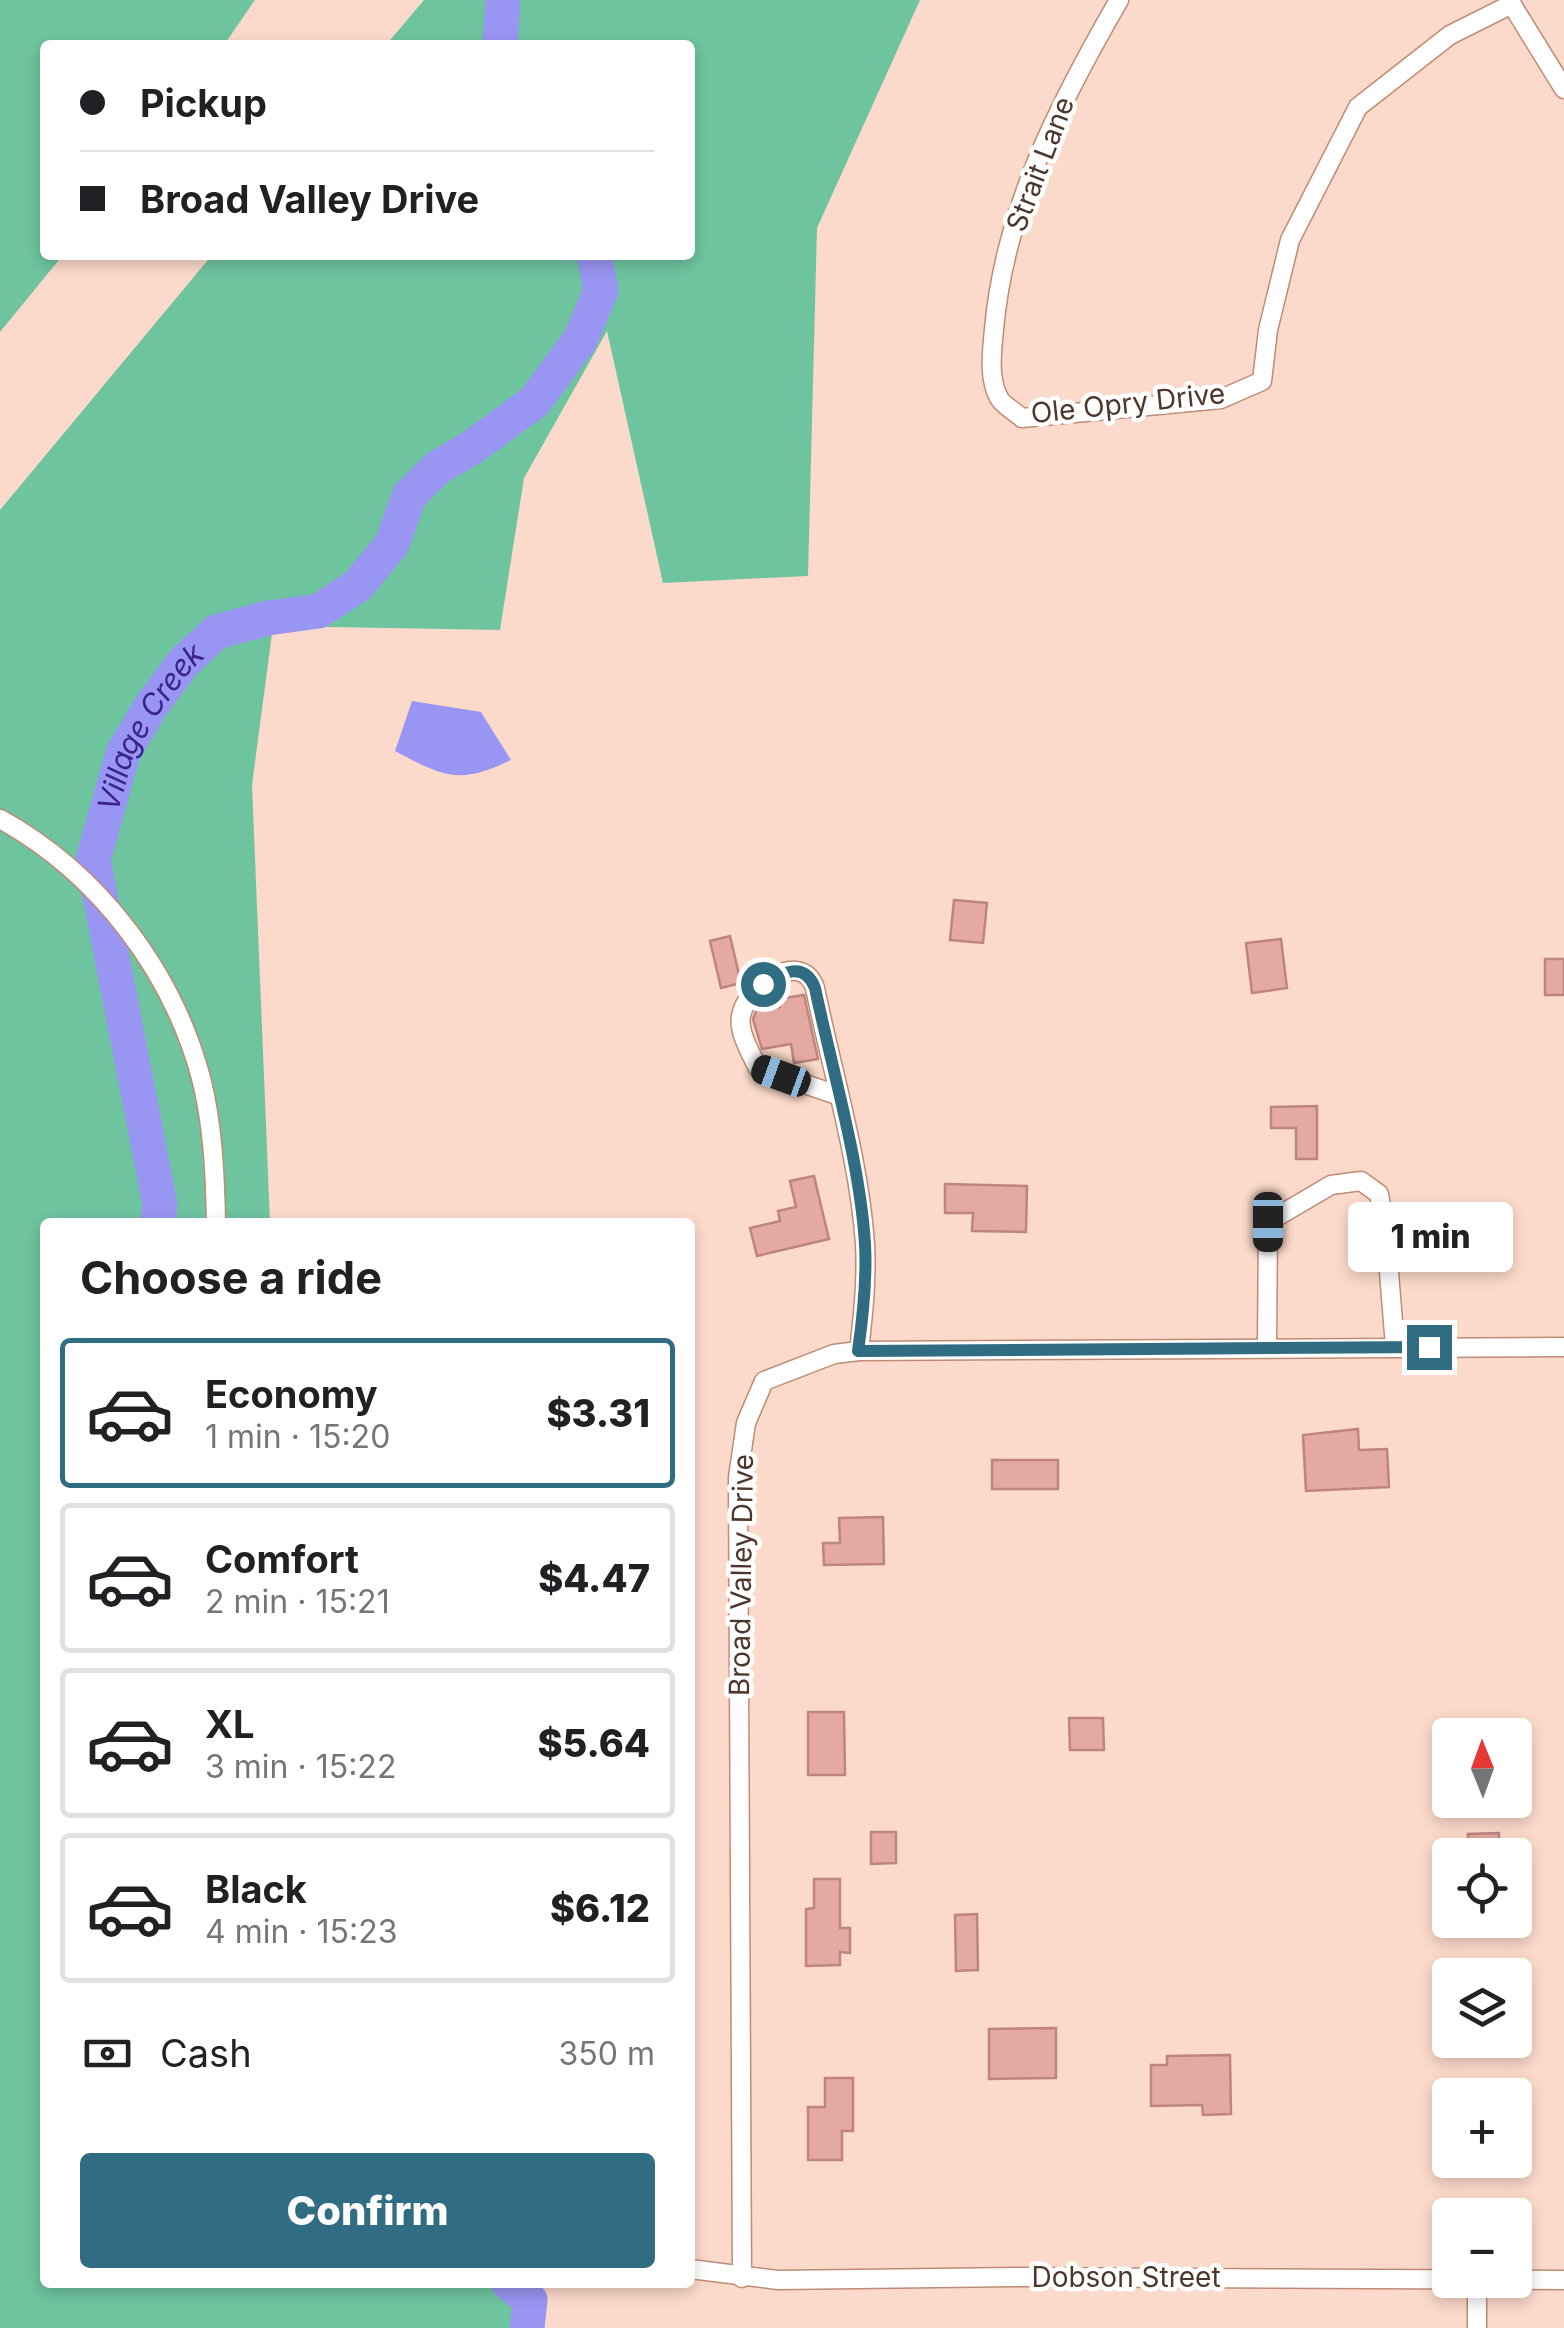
<!DOCTYPE html>
<html lang="en">
<head>
<meta charset="utf-8">
<style>
	:root { --surface:#fff; --page:#f2f2f2; --text:#202124; --muted:#757577; --line:#e0e0e0; --accent:#306d83 }
	body { margin:0; font-family:Inter,sans-serif; background:var(--page); color:var(--text); height:100vh; display:flex; flex-direction:column; font-size:38px; white-space:nowrap }
	* { box-sizing:border-box; margin:0 }
	p { font-size:32px; color:var(--muted) }
	.icon { flex:none; width:55px; height:55px; fill:none; stroke:currentColor; stroke-width:2; stroke-linecap:round; stroke-linejoin:round }
	.map { position:relative; flex:1; overflow:hidden }
	.sheet { position:absolute; left:40px; top:1218px; width:655px; height:1070px; display:flex; flex-direction:column; background:var(--surface); border-radius:10px; box-shadow:0 5px 15px #0003 }
	.sheet>* { flex:none }
	.banner { position:absolute; left:40px; top:40px; width:655px; height:220px; border-radius:10px; box-shadow:0 5px 15px #0003; display:grid; align-content:center; height:220px; padding:0 40px; background:var(--surface) }
	.needle { width:65px; rotate:359deg }
	.tools { position:absolute; left:1432px; top:1718px; display:grid; gap:20px }
	.tools a { display:grid; place-items:center; width:100px; height:100px; border-radius:10px; background:var(--surface); box-shadow:0 5px 15px #0003; font-size:50px }
	.end { position:absolute; width:45px; height:45px; margin:-22px; border:12px solid #306d83; background:#fff; box-shadow:0 0 0 5px #fff }
	.from { border-radius:50% }
	.bubble { position:absolute; height:70px; border-radius:10px; background:var(--surface); box-shadow:0 5px 15px #0003; font-size:32px; font-weight:800; line-height:70px; text-align:center }
	.car { position:absolute; width:30px; height:60px; margin:-30px -15px; border-radius:12px; box-shadow:0 0 8px 2px #0007; background:linear-gradient(#222 24%,#8ab4d8 0 40%,#222 0 76%,#8ab4d8 0 86%,#222 0) }
	.banner b { display:flex; align-items:center; gap:35px; height:95px; font-size:38px }
	.banner b+b { border-top:2px solid var(--line) }
	.banner i { width:25px; height:25px; background:var(--text) }
	ul { padding:0; list-style:none }
	li { display:flex; align-items:center; gap:30px; height:150px; margin:0 20px 15px; padding:0 20px; border:5px solid var(--line); border-radius:10px }
	li div { flex:1 }
	li b { display:block; font-size:38px }
	li em { font-style:normal; font-weight:800 }
	li.on { border-color:var(--accent) }
	li>.icon { width:90px; height:90px; stroke-width:1.5 }
	h2 { padding:0 40px; font-size:45px; line-height:120px }
	.pay { display:flex; align-items:center; gap:25px; height:110px; padding:0 40px; font-size:38px }
	.pay p { margin-inline-start:auto }
	.button { display:flex; gap:20px; margin-top:auto; padding:20px 40px }
	.button a { flex:1; height:115px; border-radius:10px; background:var(--accent); color:#fff; font-size:40px; font-weight:800; line-height:115px; text-align:center }
	.map>svg:first-child { display:block }
	.green { fill:#6fc4a0 }
	.water { fill:#9995f2 }
	.lines { fill:none; stroke-linecap:round; stroke-linejoin:round }
	.river { stroke:#9995f2; stroke-width:35 }
	.building { fill:#e5a9a3; stroke:#be8580; stroke-width:2.5 }
	.minor-casing { stroke:#bf8b75; stroke-width:21 }
	.minor { stroke:#fff; stroke-width:18 }
	.route { stroke:#306d83; stroke-width:12 }
	.labels { text-anchor:middle; dominant-baseline:central; stroke-width:9; stroke-linejoin:round; paint-order:stroke }
	.street-label { font-size:28px; fill:#4d372d; stroke:#fff }
	.water-label { font-size:30px; font-style:italic; fill:#3a238e; stroke:#fff }
</style>
</head>
<body>
<div class="map">
<svg width="1564" height="2328" viewBox="0 0 1564 2328">
	<rect width="100%" height="100%" fill="#fcdacb"/>
	<g class="green">
		<path d="M 0,0 L 255,0 L 224,45 L 45,45 L 45,255 L 63,255 L 0,332 Z"/>
		<path d="M 424,0 L 920,0 L 817,228 L 808,576 L 663,583 L 607,331 L 524,478 L 500,630 L 273,626 L 252,785 L 270,1222 L 45,1222 L 45,2282 L 541,2283 L 540,2328 L 0,2328 L 0,510 L 212,255 L 690,255 L 690,45 L 386,45 Z"/>
	</g>
	<path class="water" d="M 412,701 L 481,712 L 511,760 C 459,785 444,777 395,751 Z"/>
	<g class="lines">
		<g class="river">
			<path d="M 500,45 L 503,0"/>
			<path id="s1" d="M 157,1222 L 160,1205 L 93,860 L 123,753 L 151,706 L 183,663 L 216,632 L 268,618 L 319,611 L 357,586 L 392,544 L 409,496 L 437,468 L 471,448 L 534,402 L 580,340 L 601,290 L 594,255"/>
			<path d="M 508,2282 L 530,2300 L 527,2328"/>
		</g>
	</g>
	<g class="building">
		<path d="M 954,900 L 987,903 L 983,943 L 950,940 Z"/>
		<path d="M 730,936 L 741,983 L 721,988 L 710,941 Z"/>
		<path d="M 1281,939 L 1287,988 L 1252,993 L 1246,943 Z"/>
		<rect x="1545" y="959" width="19" height="36"/>
		<path d="M 804,995 L 818,1059 L 794,1063 L 791,1044 L 762,1049 L 753,1019 L 756,1011 L 780,1007 L 778,999 Z"/>
		<path d="M 1317,1106 L 1317,1159 L 1296,1159 L 1296,1128 L 1271,1128 L 1271,1107 Z"/>
		<path d="M 814,1176 L 829,1239 L 757,1256 L 750,1228 L 780,1221 L 778,1211 L 796,1207 L 790,1181 Z"/>
		<path d="M 945,1184 L 1027,1186 L 1026,1232 L 972,1231 L 973,1213 L 945,1213 Z"/>
		<path d="M 1358,1429 L 1359,1450 L 1387,1449 L 1389,1487 L 1306,1491 L 1303,1435 Z"/>
		<rect x="992" y="1460" width="66" height="29"/>
		<path d="M 883,1517 L 884,1564 L 824,1565 L 823,1543 L 840,1543 L 839,1518 Z"/>
		<path d="M 808,1712 L 844,1712 L 845,1775 L 808,1775 Z"/>
		<path d="M 1069,1718 L 1103,1718 L 1104,1750 L 1070,1750 Z"/>
		<path d="M 871,1832 L 896,1832 L 896,1863 L 871,1864 Z"/>
		<path d="M 1499,1833 L 1499,1855 L 1468,1855 L 1468,1834 Z"/>
		<path d="M 814,1879 L 840,1879 L 840,1928 L 850,1928 L 850,1953 L 840,1952 L 840,1965 L 806,1966 L 806,1909 L 814,1908 Z"/>
		<path d="M 977,1914 L 978,1970 L 956,1971 L 955,1915 Z"/>
		<path d="M 1056,2028 L 1056,2078 L 989,2079 L 989,2029 Z"/>
		<path d="M 1230,2055 L 1231,2114 L 1203,2115 L 1202,2105 L 1151,2106 L 1151,2065 L 1167,2065 L 1167,2056 Z"/>
		<path d="M 825,2078 L 853,2078 L 853,2131 L 842,2131 L 842,2160 L 808,2160 L 808,2107 L 825,2107 Z"/>
	</g>
	<g class="lines">
		<g class="minor-casing">
			<g id="minor">
				<path d="M 1119,0 C 1059,104 1005,208 994,329 C 992,351 988,378 999,398 C 1003,405 1015,412 1022,418 L 1221,399 L 1262,381 L 1268,330 L 1290,240 L 1358,107 L 1450,35 L 1512,4"/>
				<path d="M 1509,0 L 1564,89"/>
				<path d="M 0,819 C 98,873 172,970 201,1078 C 213,1125 215,1174 216,1222"/>
				<path d="M 837,1095 L 758,1068 C 751,1054 738,1032 741,1016 C 746,986 801,948 815,988 C 832,1072 859,1158 865,1244 C 867,1280 863,1316 859,1351"/>
				<path d="M 1267,1347 L 1268,1222 L 1331,1185 L 1361,1181 L 1379,1194 L 1386,1235 L 1395,1347"/>
				<path d="M 690,2269 L 778,2280 L 1016,2277 L 1564,2280"/>
				<path d="M 742,2278 L 738,1477 L 746,1423 L 764,1381 L 834,1354 L 859,1351 L 1564,1347"/>
				<path d="M 1477,2328 L 1477,2280"/>
			</g>
		</g>
		<use href="#minor" class="minor"/>
	</g>
	<g class="lines">
		<path class="route" d="M 763,984 C 782,972 805,961 815,988 C 832,1069 860,1163 865,1244 C 867,1280 863,1316 858,1351 L 1429,1347"/>
	</g>
	<g class="labels">
		<g class="street-label">
			<text transform="translate(1040 164) rotate(-69)">Strait Lane</text>
			<text transform="translate(1128 403) rotate(-6)">Ole Opry Drive</text>
			<text transform="translate(741 1575) rotate(-89)">Broad Valley Drive</text>
			<text x="1126" y="2277">Dobson Street</text>
		</g>
		<g class="water-label">
			<text stroke="none"><textPath href="#s1" startOffset="515">Village Creek</textPath></text>
		</g>
	</g>
</svg>
<div class="tools">
<a><svg class="needle" viewBox="-14 -14 28 28"><path d="M0-13l5 13h-10z" fill="#e53935"/><path d="M0 13l5-13h-10z" fill="#757577"/></svg></a>
<a><svg class="icon" aria-label="locate" viewBox="0 0 24 24"><circle cx="12" cy="12" r="6"/><path d="M12 2v4M12 18v4M2 12h4M18 12h4"/></svg></a>
<a><svg class="icon" aria-label="layers" viewBox="0 0 24 24"><path d="M12 4l9 5-9 5-9-5zM3 14l9 5 9-5"/></svg></a>
<a>+</a>
<a>−</a>
</div>
<i class="end from" style="left:763px;top:984px"></i>
<i class="end" style="left:1429px;top:1347px"></i>
<div class="bubble" style="left:1348px;top:1202px;width:165px">1 min</div>
<i class="car" style="left:781px;top:1076px;rotate:290deg"></i>
<i class="car" style="left:1268px;top:1222px;rotate:180deg"></i>
<div class="banner">
<b><i class="from"></i>Pickup</b>
<b><i></i>Broad Valley Drive</b>
</div>
<section class="sheet">
<h2>Choose a ride</h2>
<ul>
<li class="on"><svg class="icon" aria-label="car" viewBox="0 0 24 24"><path d="M5 17H2v-5l4-1 3-4h7l3 4 3 1v5h-3M9 17h6M6 11h13"/><circle cx="7" cy="17" r="2"/><circle cx="17" cy="17" r="2"/></svg><div><b>Economy</b><p>1 min · 15:20</p></div><em>$3.31</em></li>
<li><svg class="icon" aria-label="car" viewBox="0 0 24 24"><path d="M5 17H2v-5l4-1 3-4h7l3 4 3 1v5h-3M9 17h6M6 11h13"/><circle cx="7" cy="17" r="2"/><circle cx="17" cy="17" r="2"/></svg><div><b>Comfort</b><p>2 min · 15:21</p></div><em>$4.47</em></li>
<li><svg class="icon" aria-label="car" viewBox="0 0 24 24"><path d="M5 17H2v-5l4-1 3-4h7l3 4 3 1v5h-3M9 17h6M6 11h13"/><circle cx="7" cy="17" r="2"/><circle cx="17" cy="17" r="2"/></svg><div><b>XL</b><p>3 min · 15:22</p></div><em>$5.64</em></li>
<li><svg class="icon" aria-label="car" viewBox="0 0 24 24"><path d="M5 17H2v-5l4-1 3-4h7l3 4 3 1v5h-3M9 17h6M6 11h13"/><circle cx="7" cy="17" r="2"/><circle cx="17" cy="17" r="2"/></svg><div><b>Black</b><p>4 min · 15:23</p></div><em>$6.12</em></li>
</ul>
<div class="pay"><svg class="icon" aria-label="cash" viewBox="0 0 24 24"><path d="M3 7h18v10H3z"/><circle cx="12" cy="12" r="2"/></svg>Cash<p>350 m</p></div>
<div class="button"><a>Confirm</a></div>
</section>
</div>
</body>
</html>
